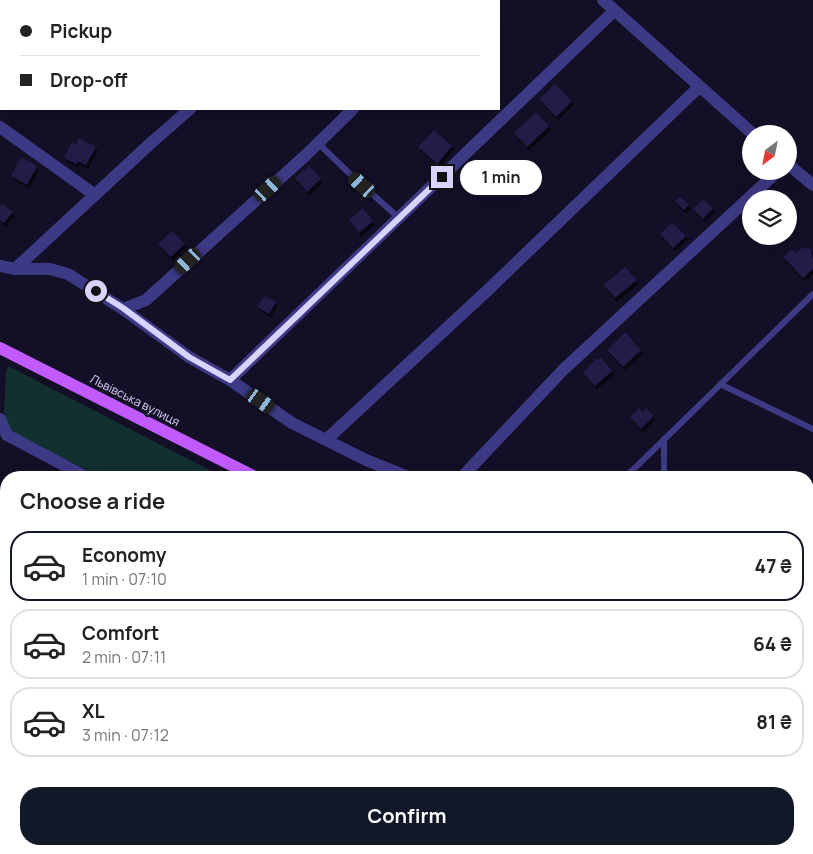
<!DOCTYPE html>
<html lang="en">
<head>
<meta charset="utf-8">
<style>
	:root { --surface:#fff; --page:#f6f6f6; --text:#222; --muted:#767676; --line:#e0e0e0; --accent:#111827 }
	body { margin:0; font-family:Manrope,sans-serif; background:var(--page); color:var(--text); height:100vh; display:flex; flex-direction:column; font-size:19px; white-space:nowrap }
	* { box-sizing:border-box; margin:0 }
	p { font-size:16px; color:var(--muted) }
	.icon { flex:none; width:28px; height:28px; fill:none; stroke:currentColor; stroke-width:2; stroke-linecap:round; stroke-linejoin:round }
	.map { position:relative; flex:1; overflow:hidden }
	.panel { position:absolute; left:0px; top:471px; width:814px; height:384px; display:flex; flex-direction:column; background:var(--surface); border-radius:20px 20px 0 0; box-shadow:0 5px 20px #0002 }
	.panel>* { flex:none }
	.hud { position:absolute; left:0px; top:0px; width:500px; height:110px; box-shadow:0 5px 20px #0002; display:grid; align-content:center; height:110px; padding:0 20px; background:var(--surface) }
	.needle { width:32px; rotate:212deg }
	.tools { position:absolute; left:742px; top:125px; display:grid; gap:10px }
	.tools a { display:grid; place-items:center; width:55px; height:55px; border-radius:50%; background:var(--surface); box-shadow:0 5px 20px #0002; font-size:25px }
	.end { position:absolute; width:22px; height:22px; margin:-11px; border:6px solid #d9d4ff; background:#111; box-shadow:0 0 0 2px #111 }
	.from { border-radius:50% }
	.bubble { position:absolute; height:35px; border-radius:18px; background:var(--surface); box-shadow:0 5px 20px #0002; font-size:16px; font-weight:700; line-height:35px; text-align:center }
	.car { position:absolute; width:15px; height:30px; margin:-15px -8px; border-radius:6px; box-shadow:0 0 4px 1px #0007; background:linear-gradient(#222 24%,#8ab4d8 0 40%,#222 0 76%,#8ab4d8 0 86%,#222 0) }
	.hud b { display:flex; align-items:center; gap:18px; height:48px; font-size:19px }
	.hud b+b { border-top:1px solid var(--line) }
	.hud i { width:12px; height:12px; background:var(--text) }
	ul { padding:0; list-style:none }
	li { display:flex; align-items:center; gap:15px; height:70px; margin:0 10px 8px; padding:0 10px; border:2px solid var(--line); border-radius:20px }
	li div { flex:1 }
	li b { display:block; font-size:19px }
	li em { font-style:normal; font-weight:700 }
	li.on { border-color:var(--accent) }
	li>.icon { width:45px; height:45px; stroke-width:1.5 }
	h2 { padding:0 20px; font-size:22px; line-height:60px }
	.button { display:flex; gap:10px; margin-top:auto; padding:10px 20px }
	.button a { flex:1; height:58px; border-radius:20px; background:var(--accent); color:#fff; font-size:20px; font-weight:700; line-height:58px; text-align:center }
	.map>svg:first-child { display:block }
	.green { fill:#12302f }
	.building { fill:#241b47; filter:url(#shadow) }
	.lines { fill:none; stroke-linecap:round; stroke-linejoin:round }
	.service { stroke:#3d3a85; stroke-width:6 }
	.minor { stroke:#3d3a85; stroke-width:12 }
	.primary { stroke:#c25bff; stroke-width:12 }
	.route { stroke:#d9d4ff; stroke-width:6 }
	.labels { text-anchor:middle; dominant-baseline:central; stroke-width:5; stroke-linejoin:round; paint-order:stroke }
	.street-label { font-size:12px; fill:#d9d4ff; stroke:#130f26 }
</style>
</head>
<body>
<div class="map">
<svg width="813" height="854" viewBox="0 0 813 854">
	<defs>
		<filter id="shadow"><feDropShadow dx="2" dy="3.5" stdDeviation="0" flood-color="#0009"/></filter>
	</defs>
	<rect width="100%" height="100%" fill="#130f26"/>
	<g class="green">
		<path d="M 8,366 L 223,477 L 101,477 L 3,428 L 6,373 Z"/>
		<path d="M 808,772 L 813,775 L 813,844 L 808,841 Z"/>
	</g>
	<g class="building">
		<path d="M 555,84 L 572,101 L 556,117 L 539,99 Z"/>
		<path d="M 536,112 L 549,126 L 527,147 L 514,133 Z"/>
		<path d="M 434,130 L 452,146 L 437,164 L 418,147 Z"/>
		<path d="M 79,138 L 96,147 L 86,165 L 78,161 L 76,164 L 64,158 L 72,142 L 76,144 Z"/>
		<path d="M 21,157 L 37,166 L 27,185 L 11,176 Z"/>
		<path d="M 309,166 L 321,179 L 307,192 L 295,178 Z"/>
		<path d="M 680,196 L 689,205 L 684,210 L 675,201 Z"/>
		<path d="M 703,199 L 713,208 L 703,219 L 693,209 Z"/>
		<path d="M 3,204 L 13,212 L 4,223 L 0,220 L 0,205 L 2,206 Z"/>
		<path d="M 363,208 L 373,221 L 359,233 L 349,220 Z"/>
		<path d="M 672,222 L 686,236 L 673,248 L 660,234 Z"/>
		<path d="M 172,231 L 185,244 L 171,257 L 158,244 Z"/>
		<path d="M 803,247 L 811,249 L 813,259 L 813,269 L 803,278 L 783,257 L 792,249 L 796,253 Z"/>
		<path d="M 625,267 L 637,280 L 615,298 L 604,285 Z"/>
		<path d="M 264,296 L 276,302 L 269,314 L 257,307 Z"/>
		<path d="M 625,332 L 641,350 L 623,367 L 607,350 Z"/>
		<path d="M 601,357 L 612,371 L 595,386 L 583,373 L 596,358 L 598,360 Z"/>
		<path d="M 639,408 L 643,412 L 646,408 L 654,416 L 641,429 L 630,417 Z"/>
		<path d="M 17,469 L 34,478 L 13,478 Z"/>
		<path d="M 0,490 L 6,494 L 5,508 L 0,505 Z"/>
		<path d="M 0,598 L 6,601 L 6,608 L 3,615 L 0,613 Z"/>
		<path d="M 0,637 L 6,642 L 6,654 L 0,662 Z"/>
		<path d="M 0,724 L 6,726 L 6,741 L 0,739 Z"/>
		<path d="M 0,765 L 6,766 L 4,781 L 0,780 Z"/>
		<path d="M 0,795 L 6,796 L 6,814 L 0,814 Z"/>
		<path d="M 317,849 L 335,849 L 332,854 L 315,854 Z"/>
		<path d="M 739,849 L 763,849 L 761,854 L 742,854 L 737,852 Z"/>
	</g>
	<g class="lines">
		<g class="service">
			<path d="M 318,143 L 350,174 L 399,218"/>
			<path d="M 720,384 L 813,429"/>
			<path d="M 623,478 L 637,466 L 813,294"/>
			<path d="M 664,478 L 664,439"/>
			<path d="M 808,516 L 813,513"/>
			<path d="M 808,712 L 813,715"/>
			<path d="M 524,854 L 525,849"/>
		</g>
		<g class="minor">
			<path d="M 39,0 L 41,1"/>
			<path d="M 249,0 L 250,1"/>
			<path d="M 603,0 L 753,134"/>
			<path d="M 304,1 L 305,0"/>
			<path d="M 462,1 L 463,0"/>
			<path d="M 0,127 L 95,195"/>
			<path d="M 789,165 L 813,185"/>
			<path d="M 0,266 L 15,269 L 152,142 L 190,109"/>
			<path d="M 15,269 L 50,269 L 68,274 L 123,309 L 189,357 L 230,380 L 292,423 L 366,460 L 411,478"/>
			<path d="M 123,309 L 146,300 L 307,154 L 353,109"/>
			<path d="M 230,380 L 614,11"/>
			<path d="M 0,419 L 7,435 L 88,478"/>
			<path d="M 327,439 L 489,289 L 699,87"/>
			<path d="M 461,478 L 563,370 L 778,171"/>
			<path d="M 0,694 L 6,705"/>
			<path d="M 0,825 L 6,825"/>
			<path d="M 50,849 L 50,854"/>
			<path d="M 137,854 L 138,849"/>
			<path d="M 298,854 L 301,849"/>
			<path d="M 727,854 L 728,849"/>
		</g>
		<g class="primary">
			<path d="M 0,348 L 257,478"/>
			<path d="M 808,757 L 813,760"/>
		</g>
	</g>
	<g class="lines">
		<path class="route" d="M 96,291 L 123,308 L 189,357 L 230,380 L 442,177"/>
	</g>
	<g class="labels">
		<g class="street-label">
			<text transform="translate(135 400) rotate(27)">Львівська вулиця</text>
		</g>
	</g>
</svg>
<div class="tools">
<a><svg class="needle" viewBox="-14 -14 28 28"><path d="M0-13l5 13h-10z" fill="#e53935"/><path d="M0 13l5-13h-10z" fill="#767676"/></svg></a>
<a><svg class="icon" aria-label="layers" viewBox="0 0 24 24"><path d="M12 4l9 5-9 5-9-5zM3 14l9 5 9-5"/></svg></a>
</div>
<i class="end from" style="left:96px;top:291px"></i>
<i class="end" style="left:442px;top:177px"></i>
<div class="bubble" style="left:460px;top:160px;width:82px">1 min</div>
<i class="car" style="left:362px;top:185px;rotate:312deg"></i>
<i class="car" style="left:268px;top:189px;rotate:48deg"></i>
<i class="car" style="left:188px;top:261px;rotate:227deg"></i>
<i class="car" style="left:261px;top:401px;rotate:125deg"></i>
<div class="hud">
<b><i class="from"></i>Pickup</b>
<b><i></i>Drop-off</b>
</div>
<section class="panel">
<h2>Choose a ride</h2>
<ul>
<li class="on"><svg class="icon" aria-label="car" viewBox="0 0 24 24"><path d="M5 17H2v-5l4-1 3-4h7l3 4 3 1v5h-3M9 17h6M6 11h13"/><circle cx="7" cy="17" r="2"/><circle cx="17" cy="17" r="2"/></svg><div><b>Economy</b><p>1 min · 07:10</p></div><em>47 ₴</em></li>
<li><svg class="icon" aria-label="car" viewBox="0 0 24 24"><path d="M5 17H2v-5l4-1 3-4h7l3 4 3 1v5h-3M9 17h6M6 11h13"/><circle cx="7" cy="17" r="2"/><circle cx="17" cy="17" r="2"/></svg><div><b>Comfort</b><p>2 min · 07:11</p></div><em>64 ₴</em></li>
<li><svg class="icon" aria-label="car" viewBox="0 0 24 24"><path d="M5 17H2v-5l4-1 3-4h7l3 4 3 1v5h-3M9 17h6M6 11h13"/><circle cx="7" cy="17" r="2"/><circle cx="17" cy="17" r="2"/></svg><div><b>XL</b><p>3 min · 07:12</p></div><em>81 ₴</em></li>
</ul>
<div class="button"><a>Confirm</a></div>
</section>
</div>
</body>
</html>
